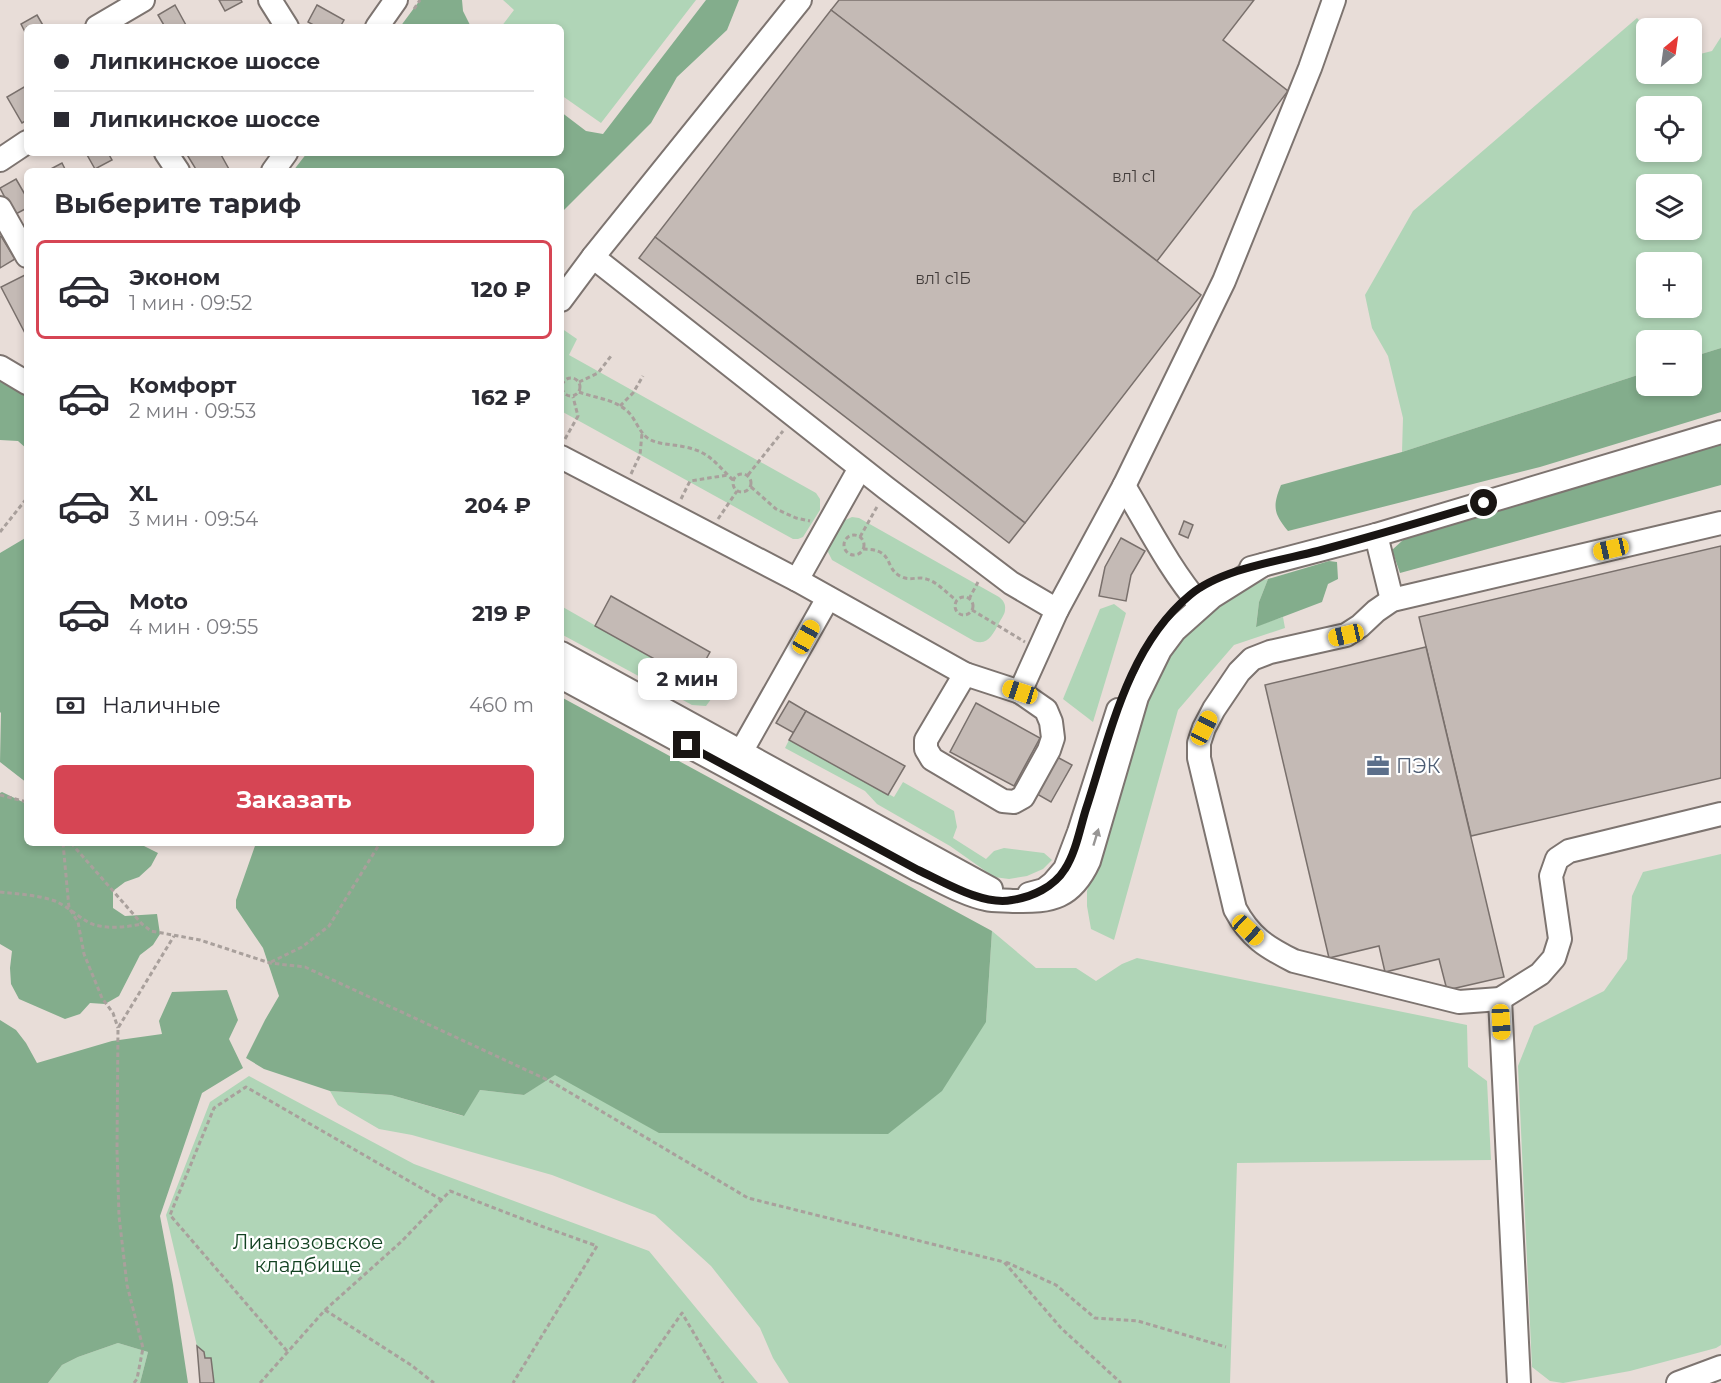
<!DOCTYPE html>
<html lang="ru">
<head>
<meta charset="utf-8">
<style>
	:root { --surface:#fff; --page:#f2f2f3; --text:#2b2b33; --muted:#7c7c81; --line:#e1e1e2; --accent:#d64554 }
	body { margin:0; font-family:Montserrat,sans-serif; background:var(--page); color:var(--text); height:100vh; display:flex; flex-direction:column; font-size:22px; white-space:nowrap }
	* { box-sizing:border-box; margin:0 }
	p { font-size:20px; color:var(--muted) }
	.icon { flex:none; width:33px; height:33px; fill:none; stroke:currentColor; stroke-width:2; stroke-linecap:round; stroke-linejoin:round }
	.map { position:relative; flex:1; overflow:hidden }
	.side { position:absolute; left:24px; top:168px; width:540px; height:678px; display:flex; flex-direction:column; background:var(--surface); border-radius:9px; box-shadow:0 3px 9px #0003 }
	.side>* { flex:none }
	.banner { position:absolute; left:24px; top:24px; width:540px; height:132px; border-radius:9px; box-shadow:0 3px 9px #0003; display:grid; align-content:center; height:132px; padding:0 30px; background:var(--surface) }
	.needle { width:39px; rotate:29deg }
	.fabs { position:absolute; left:1636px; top:18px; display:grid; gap:12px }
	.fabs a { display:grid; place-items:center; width:66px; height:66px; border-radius:9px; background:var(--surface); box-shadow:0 3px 9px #0003; font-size:30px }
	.end { position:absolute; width:27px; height:27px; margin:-14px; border:8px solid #191513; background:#fff; box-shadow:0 0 0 3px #fff }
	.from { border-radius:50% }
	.bubble { position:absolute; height:42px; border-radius:9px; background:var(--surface); box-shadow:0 3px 9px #0003; font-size:20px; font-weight:700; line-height:42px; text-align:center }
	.car { position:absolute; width:18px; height:36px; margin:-18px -9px; border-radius:8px; box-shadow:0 0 4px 2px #0007; background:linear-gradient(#f5c518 24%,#345 0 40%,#f5c518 0 76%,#345 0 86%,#f5c518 0) }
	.banner b { display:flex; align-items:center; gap:21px; height:57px; font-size:22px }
	.banner b+b { border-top:2px solid var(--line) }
	.banner i { width:15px; height:15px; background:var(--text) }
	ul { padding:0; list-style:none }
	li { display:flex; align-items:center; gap:18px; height:99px; margin:0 12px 9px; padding:0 18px; border:3px solid transparent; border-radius:9px }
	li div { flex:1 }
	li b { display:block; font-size:22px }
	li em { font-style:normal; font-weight:700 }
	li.selected { border-color:var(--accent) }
	li>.icon { width:54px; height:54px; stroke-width:1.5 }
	h2 { padding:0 30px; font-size:27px; line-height:72px }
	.pay { display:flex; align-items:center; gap:15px; height:66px; padding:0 30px; font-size:22px }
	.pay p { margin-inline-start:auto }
	.button { display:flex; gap:12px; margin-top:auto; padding:12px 30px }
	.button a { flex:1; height:69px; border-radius:9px; background:var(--accent); color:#fff; font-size:24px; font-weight:700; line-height:69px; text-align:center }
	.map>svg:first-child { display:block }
	.green { fill:#b0d5b7; fill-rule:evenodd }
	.forest { fill:#83ad8c }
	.building { fill:#c4bab5; stroke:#79706c; stroke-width:1.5 }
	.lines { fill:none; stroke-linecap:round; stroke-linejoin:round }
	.minor-casing { stroke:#7d7470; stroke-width:26 }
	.path { stroke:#a9a09c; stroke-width:3; stroke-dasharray:4.5 3; stroke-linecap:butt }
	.minor { stroke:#fff; stroke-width:22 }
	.oneway { fill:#989695 }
	.route { stroke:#191513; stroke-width:8 }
	.labels { text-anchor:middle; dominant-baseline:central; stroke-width:4.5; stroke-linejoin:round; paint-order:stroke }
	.number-label { font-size:16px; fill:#443e3c }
	.service-label { font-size:20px; fill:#4e5e75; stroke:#fff; text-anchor:start }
	.park-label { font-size:20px; fill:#134222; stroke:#fff }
</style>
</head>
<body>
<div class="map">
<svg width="1721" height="1383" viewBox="0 0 1721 1383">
	<rect width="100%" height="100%" fill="#e8ddd8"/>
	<g class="green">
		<path d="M 503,0 L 696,0 L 601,123 L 561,95 L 561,27 L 501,27 L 514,10 Z"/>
		<path d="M 1637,18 L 1647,29 L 1647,74 L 1692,74 L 1692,56 L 1712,51 L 1721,37 L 1721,348 L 1692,357 L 1692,340 L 1647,340 L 1647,372 L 1402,452 L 1403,418 L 1388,356 L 1372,328 L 1365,295 L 1413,211 ZM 1647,106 L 1692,106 L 1692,152 L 1647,152 ZM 1647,184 L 1692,184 L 1692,230 L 1647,230 ZM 1647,262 L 1692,262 L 1692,308 L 1647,308 Z"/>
		<path d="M 561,328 L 577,339 L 569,355 L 816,493 L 820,499 L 820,510 L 803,537 L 798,539 L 793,539 L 561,411 Z"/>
		<path d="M 852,517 L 859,518 L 999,597 C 1003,600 1006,604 1005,610 C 1005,614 1001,619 999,623 C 993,634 988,646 974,641 L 832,560 L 828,552 L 829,546 L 843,521 Z"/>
		<path d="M 1268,579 L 1259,602 L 1256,626 L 1283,617 L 1285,628 L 1234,645 L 1178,710 L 1114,940 L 1091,929 L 1087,906 L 1087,891 L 1148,687 L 1156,669 L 1193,622 L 1254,582 Z"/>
		<path d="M 1114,604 L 1126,613 L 1093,722 L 1063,699 L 1100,609 Z"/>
		<path d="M 561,606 L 698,684 L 710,664 L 722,673 L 723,678 L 717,691 L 706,706 L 692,705 L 561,634 Z"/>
		<path d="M 789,740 L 894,797 L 903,782 L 954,811 L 957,827 L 953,838 L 986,859 L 994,851 L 1004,848 L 1044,853 L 1052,860 L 1043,869 L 1027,876 L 1009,879 L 994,877 L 950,846 L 877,804 L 865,791 L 785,748 Z"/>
		<path d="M 1721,854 L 1721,1345 L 1716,1348 L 1630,1371 L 1563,1383 L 1550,1381 L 1532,1367 L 1518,1066 L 1534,1026 L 1604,991 L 1627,959 L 1632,896 L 1643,872 Z"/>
		<path d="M 992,931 L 1036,968 L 1076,968 L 1096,981 L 1122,964 L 1137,958 L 1467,1025 L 1468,1067 L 1487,1081 L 1491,1160 L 1237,1163 L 1230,1383 L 789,1383 L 773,1358 L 760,1328 L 711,1266 L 655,1215 L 552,1175 L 412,1135 L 379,1129 L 338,1105 L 330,1091 L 391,1095 L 463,1116 L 480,1090 L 524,1095 L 555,1074 L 660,1133 L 986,1022 Z"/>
		<path d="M 249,1076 L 414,1164 L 649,1251 L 758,1383 L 200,1383 L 197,1346 L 166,1215 L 210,1102 Z"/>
		<path d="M 118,1343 L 148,1352 L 140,1383 L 48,1383 L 62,1365 L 78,1357 Z"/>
	</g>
	<g class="forest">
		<path d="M 420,0 L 462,0 L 463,11 L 471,27 L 400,27 Z"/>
		<path d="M 706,0 L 739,0 L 727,30 L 677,77 L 651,123 L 561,213 L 561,171 L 293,171 L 307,153 L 561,153 L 561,112 L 586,131 L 603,134 Z"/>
		<path d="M 1721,348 L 1721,412 L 1540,467 L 1288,531 C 1274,514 1272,507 1281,485 L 1402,452 L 1647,372 L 1647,386 L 1692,386 L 1692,357 Z"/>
		<path d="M 0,381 L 27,397 L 27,449 L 18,441 L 0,440 Z"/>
		<path d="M 1721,442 L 1721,485 L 1400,573 L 1392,550 L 1403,540 L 1418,533 Z"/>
		<path d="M 27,537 L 27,783 L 0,762 L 1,713 L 0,712 L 0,553 Z"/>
		<path d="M 1329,561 L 1337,562 L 1338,579 L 1328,584 L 1322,602 L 1256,627 L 1259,602 L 1268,579 Z"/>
		<path d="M 561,697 L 992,931 L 986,1022 L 942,1091 L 888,1134 L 659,1133 L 555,1075 L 524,1095 L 480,1090 L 464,1116 L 391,1095 L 330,1091 L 264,1069 L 246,1058 L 265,1020 L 279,996 L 263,948 L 236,908 L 236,900 L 256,843 L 561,843 Z"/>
		<path d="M 2,792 L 27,804 L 27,843 L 133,843 L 144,846 L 158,853 L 151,866 L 139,877 L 125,882 L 113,891 L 113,908 L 125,916 L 157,914 L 160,934 L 153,945 L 140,955 L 119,996 L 105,1004 L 90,1003 L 80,1014 L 65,1019 L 19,999 L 11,984 L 10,968 L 12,951 L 0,944 L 0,793 Z"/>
		<path d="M 227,990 L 238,1020 L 229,1039 L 243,1068 L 202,1093 L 160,1216 L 173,1285 L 188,1383 L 140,1383 L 148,1352 L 118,1343 L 78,1357 L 62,1365 L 48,1383 L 0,1383 L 0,1020 L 16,1030 L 26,1043 L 37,1063 L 112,1041 L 162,1034 L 159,1021 L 172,992 Z"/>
	</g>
	<g class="building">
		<path d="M 219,0 L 241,0 L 242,2 L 225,11 Z"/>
		<path d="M 839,0 L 1254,0 L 1223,40 L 1288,91 L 1157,261 L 831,10 Z"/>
		<path d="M 175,5 L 187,27 L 165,27 L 158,15 Z"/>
		<path d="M 317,5 L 344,20 L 340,27 L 317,27 L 308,22 Z"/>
		<path d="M 831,10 L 1201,295 L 1025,523 L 655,237 Z"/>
		<path d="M 37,15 L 44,27 L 27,27 L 27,36 L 21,24 Z"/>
		<path d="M 24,87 L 27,94 L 27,120 L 22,123 L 7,97 Z"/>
		<path d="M 86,153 L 108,153 L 112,160 L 95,169 Z"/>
		<path d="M 186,153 L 220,153 L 230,171 L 197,171 Z"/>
		<path d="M 62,163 L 66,171 L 47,171 Z"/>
		<path d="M 16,179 L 27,198 L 27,208 L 14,215 L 0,188 Z"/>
		<path d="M 1,236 L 15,259 L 0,268 L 0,237 Z"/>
		<path d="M 655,237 L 1025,523 L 1009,543 L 639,258 Z"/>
		<path d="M 27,274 L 27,297 L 25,298 L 27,302 L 27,337 L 1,287 Z"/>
		<path d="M 1184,521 L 1193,525 L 1188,538 L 1179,534 Z"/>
		<path d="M 1121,538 L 1145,551 L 1131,575 L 1126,601 L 1099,596 L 1105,567 Z"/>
		<path d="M 1721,546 L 1721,778 L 1471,836 L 1419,617 Z"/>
		<path d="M 611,596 L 710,652 L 694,681 L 595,626 Z"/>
		<path d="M 1426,647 L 1504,977 L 1447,990 L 1439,959 L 1385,972 L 1379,946 L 1329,958 L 1265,685 Z"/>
		<path d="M 789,701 L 806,711 L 794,733 L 776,723 Z"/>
		<path d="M 976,703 L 1040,738 L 1014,786 L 950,752 Z"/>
		<path d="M 806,711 L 905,766 L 888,795 L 789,740 Z"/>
		<path d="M 1057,757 L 1072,765 L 1051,802 L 1037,794 Z"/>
		<path d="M 197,1346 L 204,1352 L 205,1358 L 211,1358 L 214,1383 L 200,1383 Z"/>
	</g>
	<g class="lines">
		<g class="minor-casing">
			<g id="minor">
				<path d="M 270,0 L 287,27"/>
				<path d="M 800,0 L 593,257 L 886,488 L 1011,583 L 1057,610 L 1124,486 L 1224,281 L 1310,68 L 1334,0"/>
				<path d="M 97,27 L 143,0"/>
				<path d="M 377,27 L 396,0"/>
				<path d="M 166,153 L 178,171"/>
				<path d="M 0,160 L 27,142"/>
				<path d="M 273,171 L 286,153"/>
				<path d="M 0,208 L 27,256"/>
				<path d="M 561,300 L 593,257"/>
				<path d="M 0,367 L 27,383"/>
				<path d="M 561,457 L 797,580 L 965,674 L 1020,692 L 1057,610"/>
				<path d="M 1124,486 C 1148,526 1170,570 1201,606"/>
				<path d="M 1721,523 L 1392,600 L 1376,611 L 1360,626 L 1346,635 L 1270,652 L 1252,659 L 1239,672 L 1214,709 L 1204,728 L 1199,743 L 1199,758 L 1235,909 C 1250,937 1266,947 1294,961 L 1459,1002 L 1500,999 L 1540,974 L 1554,958 L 1560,939 L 1551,876 L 1557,859 L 1569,851 L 1721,814"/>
				<path d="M 1376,535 L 1392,600"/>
				<path d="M 1251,568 L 1376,535 L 1721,432"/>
				<path d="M 797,580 L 860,468"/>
				<path d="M 561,653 L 991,889"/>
				<path d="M 965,674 L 926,740 L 926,749 L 932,759 L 1003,801 L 1014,802 L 1023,797 L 1049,750 L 1053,738 L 1051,722 L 1046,710 L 1020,692"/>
				<path d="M 561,677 L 918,870 C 938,879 965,895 986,899 C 995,901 1005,900 1014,901 C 1052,902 1072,898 1089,861 L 1137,697 L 1160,650 L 1175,630 L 1212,597 L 1263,565"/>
				<path d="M 741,752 L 828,598"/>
				<path d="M 1029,894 L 1044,890 L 1053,883 L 1065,869 L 1079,832 L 1118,710"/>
				<path d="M 1500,999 L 1519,1383"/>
				<path d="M 1678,1383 L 1721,1367"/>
			</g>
		</g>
		<g class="path">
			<path d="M 414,9 L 420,0"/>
			<circle cx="571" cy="387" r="9"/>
			<path d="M 579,382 L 598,373 L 611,356"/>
			<path d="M 579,392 C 595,398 613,399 626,410 C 636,418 638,432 649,439 C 659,445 673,444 685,447 C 710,452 716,464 733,480"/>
			<path d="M 620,406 L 633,393 L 643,376"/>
			<path d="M 565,439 L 578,416 L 573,397"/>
			<circle cx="742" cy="483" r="9"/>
			<path d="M 631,474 L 640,455 L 642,433"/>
			<path d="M 748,475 L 783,431"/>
			<path d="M 751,487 L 776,509 L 796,518 L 810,521"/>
			<path d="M 681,499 L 690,481 L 728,475"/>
			<path d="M 718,519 L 737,491"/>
			<path d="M 0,532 L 27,498"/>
			<circle cx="854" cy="545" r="10"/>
			<path d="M 860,537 L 878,505"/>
			<path d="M 863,549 C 896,549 883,569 902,577 C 908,580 914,578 921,578 C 935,579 945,592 956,600"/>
			<circle cx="964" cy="606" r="9"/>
			<path d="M 969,599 L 978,582"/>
			<path d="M 972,610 L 1025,642"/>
			<path d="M 0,795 L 27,802"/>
			<path d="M 63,843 L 69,908 L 78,922 L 84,954 L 102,998 L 113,1013 L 118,1028"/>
			<path d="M 71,843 L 142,924 L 151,931 L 200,940 L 270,963 L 305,967 L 552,1082 L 748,1198 L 1004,1262 L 1061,1328 L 1121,1383"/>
			<path d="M 0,892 C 18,894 38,895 55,901 C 69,907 84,922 95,925 C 110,929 127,927 142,924"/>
			<path d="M 271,962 L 302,947 L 329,926 L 380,843"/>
			<path d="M 1006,1262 L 1056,1285 L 1095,1318 L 1138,1321 L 1226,1347"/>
			<path d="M 325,1310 L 411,1365 L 434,1383"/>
			<path d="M 287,1351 L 170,1215 L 214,1108 L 246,1087 L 442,1200"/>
			<path d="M 134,1383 L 137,1379 L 143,1348 L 127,1285 L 119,1216 L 117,1150 L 118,1028 L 174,936"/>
			<path d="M 260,1383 L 325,1310 L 402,1241 L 450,1191 L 541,1226 L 597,1246 L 513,1383"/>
			<path d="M 633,1383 L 682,1313 L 723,1383"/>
		</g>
		<use href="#minor" class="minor"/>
	</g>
	<defs><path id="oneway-solid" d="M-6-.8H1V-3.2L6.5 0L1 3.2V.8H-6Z" transform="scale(1.5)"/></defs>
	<use class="oneway" href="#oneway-solid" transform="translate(1096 837) rotate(-73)"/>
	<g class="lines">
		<path class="route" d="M 687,745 L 918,870 C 944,882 983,906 1012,900 C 1032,897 1054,887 1065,869 C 1076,852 1080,828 1086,809 C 1110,736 1127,647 1190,595 C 1221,569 1278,561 1318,551 C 1373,536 1428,520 1484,503"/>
	</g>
	<defs>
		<g id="office-bare" transform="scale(1.8)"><path d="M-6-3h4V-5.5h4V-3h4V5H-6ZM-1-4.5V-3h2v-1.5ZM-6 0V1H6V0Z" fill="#5c6f8a" stroke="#fff" stroke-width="2.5" paint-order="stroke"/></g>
	</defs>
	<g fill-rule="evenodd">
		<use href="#office-bare" x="1378" y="766"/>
	</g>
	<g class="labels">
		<g class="number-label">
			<text x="1134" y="176">вл1 с1</text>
			<text x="943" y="278">вл1 с1Б</text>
		</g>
		<g class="service-label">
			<text x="1396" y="766">ПЭК</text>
		</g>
		<g class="park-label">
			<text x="308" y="1242">Лианозовское<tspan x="308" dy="23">кладбище</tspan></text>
		</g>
	</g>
</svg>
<div class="fabs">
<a><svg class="needle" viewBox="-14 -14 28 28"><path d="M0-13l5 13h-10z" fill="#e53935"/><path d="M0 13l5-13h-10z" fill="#7c7c81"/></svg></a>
<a><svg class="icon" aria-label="locate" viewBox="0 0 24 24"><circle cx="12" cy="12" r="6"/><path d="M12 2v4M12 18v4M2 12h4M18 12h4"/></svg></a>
<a><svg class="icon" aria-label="layers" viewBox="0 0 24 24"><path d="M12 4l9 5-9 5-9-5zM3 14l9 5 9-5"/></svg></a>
<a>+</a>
<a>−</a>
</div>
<i class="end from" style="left:1484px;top:503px"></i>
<i class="end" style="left:687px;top:745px"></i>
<div class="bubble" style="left:638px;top:658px;width:99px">2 мин</div>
<i class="car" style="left:1611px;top:549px;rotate:257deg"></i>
<i class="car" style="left:1346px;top:635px;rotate:257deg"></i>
<i class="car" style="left:806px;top:637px;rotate:29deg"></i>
<i class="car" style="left:1020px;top:692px;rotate:288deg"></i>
<i class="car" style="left:1204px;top:728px;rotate:27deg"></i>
<i class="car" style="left:1248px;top:930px;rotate:133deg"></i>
<i class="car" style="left:1501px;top:1022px;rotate:177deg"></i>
<div class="banner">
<b><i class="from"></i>Липкинское шоссе</b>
<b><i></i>Липкинское шоссе</b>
</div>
<section class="side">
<h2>Выберите тариф</h2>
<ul>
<li class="selected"><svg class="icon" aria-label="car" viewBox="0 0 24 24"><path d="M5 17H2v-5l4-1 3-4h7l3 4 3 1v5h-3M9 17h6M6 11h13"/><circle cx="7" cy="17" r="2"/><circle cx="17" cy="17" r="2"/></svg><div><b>Эконом</b><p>1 мин · 09:52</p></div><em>120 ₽</em></li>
<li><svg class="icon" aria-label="car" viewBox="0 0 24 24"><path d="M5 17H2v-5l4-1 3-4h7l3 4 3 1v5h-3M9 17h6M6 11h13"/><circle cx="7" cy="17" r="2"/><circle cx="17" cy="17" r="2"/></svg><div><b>Комфорт</b><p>2 мин · 09:53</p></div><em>162 ₽</em></li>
<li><svg class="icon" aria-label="car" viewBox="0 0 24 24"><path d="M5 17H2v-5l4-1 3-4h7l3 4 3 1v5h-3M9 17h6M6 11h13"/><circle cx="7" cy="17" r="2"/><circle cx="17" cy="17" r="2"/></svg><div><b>XL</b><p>3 мин · 09:54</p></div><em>204 ₽</em></li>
<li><svg class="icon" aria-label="car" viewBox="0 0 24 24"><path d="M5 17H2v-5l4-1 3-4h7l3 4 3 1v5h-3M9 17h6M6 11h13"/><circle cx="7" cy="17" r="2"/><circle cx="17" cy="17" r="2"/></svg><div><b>Moto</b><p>4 мин · 09:55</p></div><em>219 ₽</em></li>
</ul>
<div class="pay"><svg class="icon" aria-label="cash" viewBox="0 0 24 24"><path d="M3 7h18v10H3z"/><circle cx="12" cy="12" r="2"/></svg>Наличные<p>460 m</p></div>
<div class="button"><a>Заказать</a></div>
</section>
</div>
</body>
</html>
